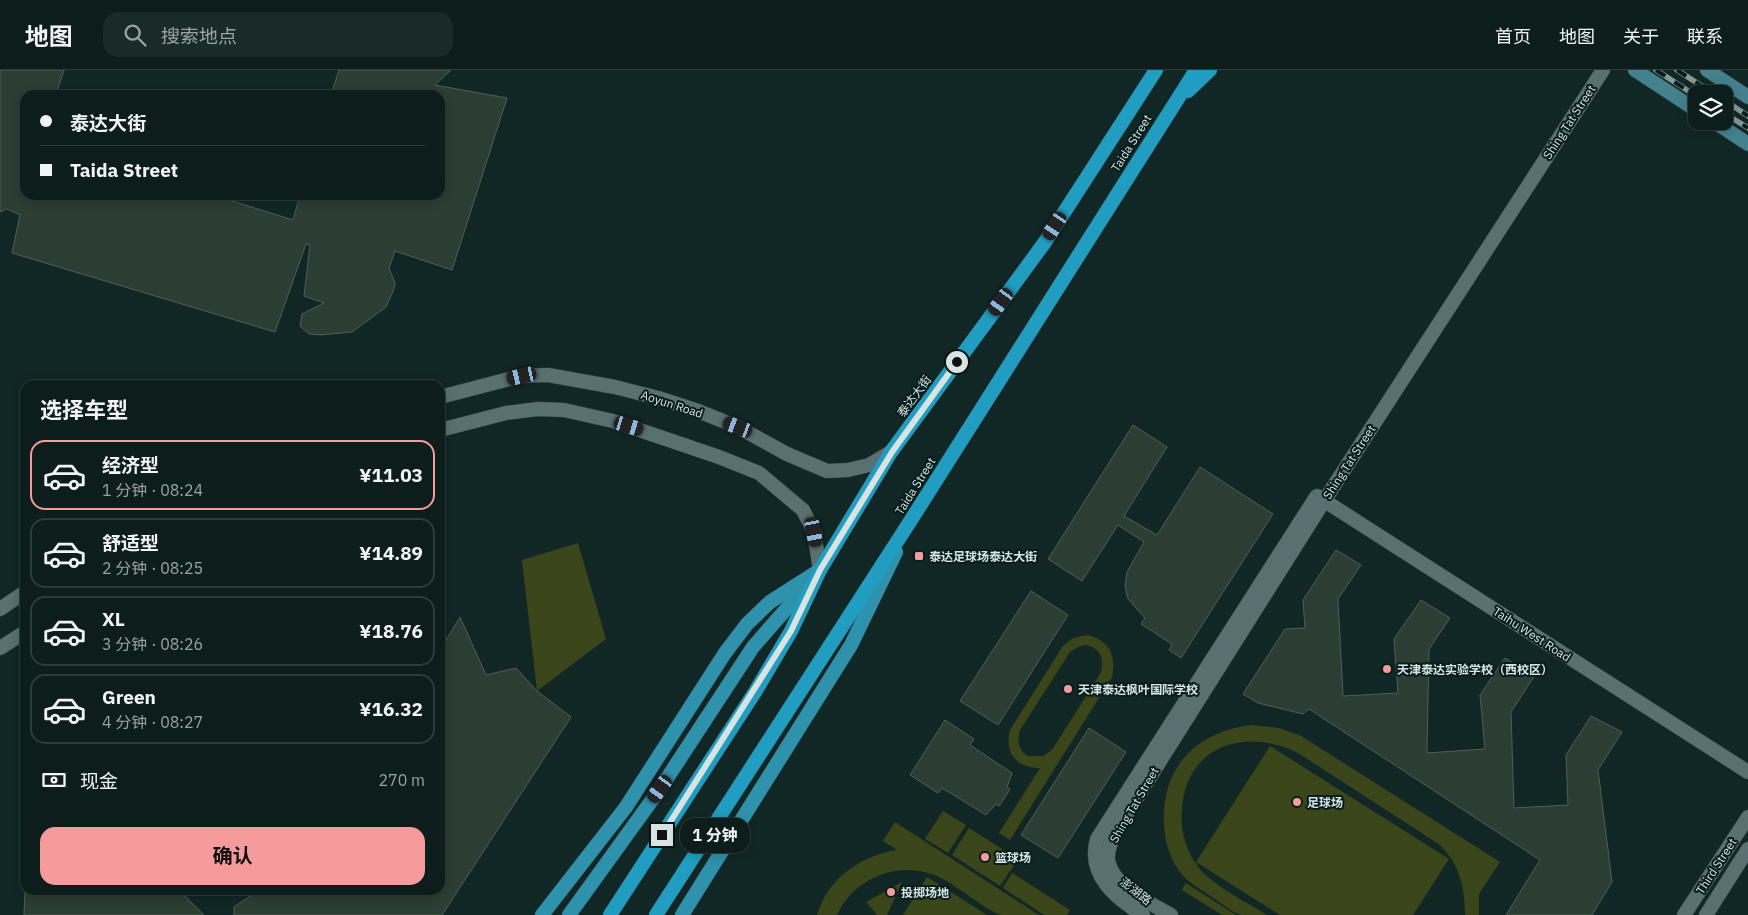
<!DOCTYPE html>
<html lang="zh">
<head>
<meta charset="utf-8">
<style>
	:root { --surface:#0c1d1c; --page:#1a2a29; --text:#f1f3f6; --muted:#9aa2a3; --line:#2c3b3b; --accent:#f59b9c }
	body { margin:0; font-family:"IBM Plex Sans","Noto Sans SC",sans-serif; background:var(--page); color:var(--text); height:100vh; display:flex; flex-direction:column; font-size:19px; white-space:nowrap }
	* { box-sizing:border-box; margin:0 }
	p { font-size:16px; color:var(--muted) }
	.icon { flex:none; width:28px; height:28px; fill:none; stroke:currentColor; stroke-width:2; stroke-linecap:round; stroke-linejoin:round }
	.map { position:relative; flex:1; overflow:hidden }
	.sheet { position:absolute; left:20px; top:310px; width:425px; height:515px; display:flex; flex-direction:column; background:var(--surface); border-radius:15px; box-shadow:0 2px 12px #0003,0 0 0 1px var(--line) }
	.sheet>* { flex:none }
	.top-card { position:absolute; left:20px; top:20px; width:425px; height:110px; border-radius:15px; box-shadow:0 2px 12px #0003,0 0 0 1px var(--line); display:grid; align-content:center; height:110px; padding:0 20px; background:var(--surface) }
	.buttons { position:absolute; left:1688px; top:15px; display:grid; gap:10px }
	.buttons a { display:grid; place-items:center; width:45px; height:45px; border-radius:10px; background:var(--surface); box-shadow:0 2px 12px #0003,0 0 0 1px var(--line); font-size:25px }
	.end { position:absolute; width:22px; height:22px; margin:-11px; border:6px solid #d7e4e4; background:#111; box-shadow:0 0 0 2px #111 }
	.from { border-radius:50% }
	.bubble { position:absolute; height:35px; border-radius:15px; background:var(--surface); box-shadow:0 2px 12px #0003,0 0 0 1px var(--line); font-size:16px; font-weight:700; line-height:35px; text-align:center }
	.car { position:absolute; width:15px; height:30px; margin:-15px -8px; border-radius:6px; box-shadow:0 0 4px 1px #0007; background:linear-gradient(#222 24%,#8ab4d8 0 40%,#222 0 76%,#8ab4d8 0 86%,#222 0) }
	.top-card b { display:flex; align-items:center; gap:18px; height:48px; font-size:19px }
	.top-card b+b { border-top:1px solid var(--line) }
	.top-card i { width:12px; height:12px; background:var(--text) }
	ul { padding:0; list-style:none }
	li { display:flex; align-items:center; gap:15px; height:70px; margin:0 10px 8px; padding:0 10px; border:2px solid var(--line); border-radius:15px }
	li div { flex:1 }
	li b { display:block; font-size:19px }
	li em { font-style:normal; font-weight:700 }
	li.on { border-color:var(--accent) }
	li>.icon { width:45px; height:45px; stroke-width:1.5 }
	h2 { padding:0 20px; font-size:22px; line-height:60px }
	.pay { display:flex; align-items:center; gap:12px; height:55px; padding:0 20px; font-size:19px }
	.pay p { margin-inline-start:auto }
	.button { display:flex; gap:10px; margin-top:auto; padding:10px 20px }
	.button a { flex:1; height:58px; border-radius:15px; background:var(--accent); color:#111; font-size:20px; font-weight:700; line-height:58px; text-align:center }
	header { display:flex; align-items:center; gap:30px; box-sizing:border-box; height:70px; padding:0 25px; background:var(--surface); border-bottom:1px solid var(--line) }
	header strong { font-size:24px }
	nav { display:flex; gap:28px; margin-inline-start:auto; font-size:18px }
	.search { width:350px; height:45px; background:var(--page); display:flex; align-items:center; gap:12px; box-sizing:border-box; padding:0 18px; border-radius:15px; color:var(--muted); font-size:19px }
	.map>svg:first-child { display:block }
	.green { fill:#3a461a; fill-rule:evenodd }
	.building { fill:#2c3d33; stroke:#4e6055 }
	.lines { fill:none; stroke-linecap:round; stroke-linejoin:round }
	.tertiary-casing { stroke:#344242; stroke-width:15 }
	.secondary-casing { stroke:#344242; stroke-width:15 }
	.primary-casing { stroke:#344242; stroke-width:15 }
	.trunk-casing { stroke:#344242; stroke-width:15 }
	.tertiary { stroke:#58706f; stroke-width:14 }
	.secondary { stroke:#43818e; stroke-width:14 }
	.primary { stroke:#2f92ad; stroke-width:14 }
	.trunk { stroke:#219dc2; stroke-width:14 }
	.rail-casing { stroke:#869796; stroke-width:5.5 }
	.rail { stroke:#071d1d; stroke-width:4; stroke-dasharray:11; stroke-linecap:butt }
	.route { stroke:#d7e4e4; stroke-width:6 }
	.poi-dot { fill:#f59b9c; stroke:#071d1d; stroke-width:2 }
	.labels { text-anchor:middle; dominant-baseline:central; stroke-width:4; stroke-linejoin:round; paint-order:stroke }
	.street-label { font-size:12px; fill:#d7e4e4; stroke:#071d1d }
	.poi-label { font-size:12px; font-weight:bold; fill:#d7e4e4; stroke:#071d1d; text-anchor:start }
</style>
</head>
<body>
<header>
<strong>地图</strong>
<div class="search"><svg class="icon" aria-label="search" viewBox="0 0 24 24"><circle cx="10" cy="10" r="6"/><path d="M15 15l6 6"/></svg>搜索地点</div>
<nav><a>首页</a><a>地图</a><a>关于</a><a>联系</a></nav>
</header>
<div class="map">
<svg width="1748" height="845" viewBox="0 0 1748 845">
	<rect width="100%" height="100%" fill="#102726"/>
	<g class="green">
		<path d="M 578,473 L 606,569 L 537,621 L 522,490 Z"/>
		<path d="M 1087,565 C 1109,570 1117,586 1112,607 L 1010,770 L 999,763 L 1040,698 C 1017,698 1004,684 1010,660 L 1063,576 L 1073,568 ZM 1086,575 C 1101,578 1105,590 1100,604 L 1052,680 L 1043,686 L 1028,686 C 1018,680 1017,671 1020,660 L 1070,582 L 1080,576 Z"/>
		<path d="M 1251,655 L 1279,658 L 1301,666 L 1500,792 L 1479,824 L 1479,845 L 1465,845 C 1465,818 1460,795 1440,775 L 1298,683 C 1246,657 1186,675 1182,739 C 1180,758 1185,778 1196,794 C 1209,814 1247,832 1267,845 C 1260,845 1248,845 1241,845 C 1231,842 1220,832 1212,827 C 1202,820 1192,815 1184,807 C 1171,792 1165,774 1164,755 C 1161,697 1196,662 1251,655 Z"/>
		<path d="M 1270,676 L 1449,789 L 1413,845 L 1280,845 L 1196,792 Z"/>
		<path d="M 943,741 L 966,755 L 948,783 L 925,769 Z"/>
		<path d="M 895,752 L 1039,845 C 1028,845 1013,845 1001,845 C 989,842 957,816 943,809 C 905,788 855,805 837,845 L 817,845 C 828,808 860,786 897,780 L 883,771 Z"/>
		<path d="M 969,758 L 1018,789 L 1000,816 L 952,785 Z"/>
		<path d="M 1012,803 L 1070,840 L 1067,845 L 1044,845 L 1003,818 Z"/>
		<path d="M 927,807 L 987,845 L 903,845 Z"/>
		<path d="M 902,812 L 887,845 L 877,845 L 866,832 Z"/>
		<path d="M 1186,813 L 1236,845 L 1222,845 L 1182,820 Z"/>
	</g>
	<g class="building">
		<path d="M 0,0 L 64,0 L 56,25 L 25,25 L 25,125 L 213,125 L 293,150 L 300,125 L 440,125 L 440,25 L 331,25 L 339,0 L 451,0 L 435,15 L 507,28 L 452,200 L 395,181 L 389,198 L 395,213 L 394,219 L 386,237 L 352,262 L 320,265 L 309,264 L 300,256 L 302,244 L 324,233 L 304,226 L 310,175 L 306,174 L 275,262 L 12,183 L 20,145 L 7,139 L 0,142 Z"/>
		<path d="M 1133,355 L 1167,377 L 1124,446 L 1157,465 L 1200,397 L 1273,444 L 1181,588 L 1169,580 L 1172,574 L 1141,554 L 1145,548 L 1128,529 L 1125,516 L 1127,502 L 1144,472 L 1118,455 L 1082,511 L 1048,489 Z"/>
		<path d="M 1336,480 L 1361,495 L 1338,529 L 1343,626 L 1398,623 L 1394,569 L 1421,530 L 1450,548 L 1429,579 L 1427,683 L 1485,679 L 1480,625 L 1505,588 L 1535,605 L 1511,642 L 1514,738 L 1568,735 L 1566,685 L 1591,646 L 1622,662 L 1598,700 L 1612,812 L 1592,845 L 1506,845 L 1540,790 L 1309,639 L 1303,644 L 1258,633 L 1243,624 L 1285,559 L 1305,558 L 1303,530 Z"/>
		<path d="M 1031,521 L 1068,545 L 998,655 L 960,631 Z"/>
		<path d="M 460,547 L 486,605 L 516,598 L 537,621 L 571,647 L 442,845 L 234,845 L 234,837 L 259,820 L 346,822 L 349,820 L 440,820 L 440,580 Z"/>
		<path d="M 945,650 L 974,669 L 970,675 L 1012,703 L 1007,717 L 1010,719 L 1002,732 L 999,736 L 996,734 L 986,745 L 942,718 L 938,723 L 910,705 Z"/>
		<path d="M 1089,658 L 1126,682 L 1058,788 L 1021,765 Z"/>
		<path d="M 25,820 L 179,820 L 204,845 L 24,845 Z"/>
	</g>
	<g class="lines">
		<g class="tertiary-casing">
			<g id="tertiary">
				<path d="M 440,327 L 521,306 L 548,305 L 615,317 L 658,328 L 698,341 L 738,357 L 787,384 L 827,401 L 848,400 L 869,395 L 891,382"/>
				<path d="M 440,360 L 506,343 L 538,339 L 564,340 L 613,351 L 719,387 L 759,403 L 803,440 L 814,462 L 820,500"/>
				<path d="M 1317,426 L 1748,702"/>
				<path d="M 0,539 L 25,522"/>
				<path d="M 0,578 L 25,562"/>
				<path d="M 1143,845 C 1115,828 1087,805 1097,769 L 1316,427"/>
				<path d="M 1171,845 C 1150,833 1112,816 1108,790 C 1107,781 1111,772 1114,764 L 1324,431 L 1603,0"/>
				<path d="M 1684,845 L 1748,747"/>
				<path d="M 1706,845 L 1748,779"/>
			</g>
		</g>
		<g class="secondary-casing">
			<g id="secondary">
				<path d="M 1635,0 L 1696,40"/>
				<path d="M 1707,0 L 1748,27"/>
				<path d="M 1713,51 L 1748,74"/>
			</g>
		</g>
		<g class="primary-casing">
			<g id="primary">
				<path d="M 542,845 L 626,737 L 725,583 L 747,554 L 770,532 L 820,500"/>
				<path d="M 569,845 L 660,719 L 753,577 L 810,512"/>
				<path d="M 682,845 L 851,575 L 896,482"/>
			</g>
		</g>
		<g class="trunk-casing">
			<g id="trunk">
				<path d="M 1188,21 L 1210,0"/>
				<path d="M 610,845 L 755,622 L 791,561 L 820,500 L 891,382 L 1045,172 L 1156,0"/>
				<path d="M 656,845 L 911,450 L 1196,0"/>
			</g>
		</g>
		<use href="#tertiary" class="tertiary"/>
		<use href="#secondary" class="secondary"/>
		<use href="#primary" class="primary"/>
		<use href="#trunk" class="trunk"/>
		<g class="rail-casing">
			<g id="rail">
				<path d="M 1656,0 L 1696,26"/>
				<path d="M 1677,0 L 1714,24"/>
				<path d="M 1724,30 L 1748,46"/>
				<path d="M 1724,43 L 1748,58"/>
			</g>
		</g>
		<use href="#rail" class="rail"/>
	</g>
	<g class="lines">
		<path class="route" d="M 662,765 L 791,561 L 820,500 L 892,382 L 957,292"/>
	</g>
	<g class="poi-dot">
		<rect x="914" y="481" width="10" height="10" rx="2.5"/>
		<circle cx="1387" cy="599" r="5"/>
		<circle cx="1068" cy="619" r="5"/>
		<circle cx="1297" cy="732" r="5"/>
		<circle cx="985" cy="787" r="5"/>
		<circle cx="891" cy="822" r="5"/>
	</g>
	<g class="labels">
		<g class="street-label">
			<text transform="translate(1569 52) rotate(-57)">Shing Tat Street</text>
			<text transform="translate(1131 73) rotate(-58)">Taida Street</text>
			<text transform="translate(914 326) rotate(-54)">泰达大街</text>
			<text transform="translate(672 334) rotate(18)">Aoyun Road</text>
			<text transform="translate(1349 392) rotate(-57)">Shing Tat Street</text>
			<text transform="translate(915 416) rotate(-58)">Taida Street</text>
			<text transform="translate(1532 564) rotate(33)">Taihu West Road</text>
			<text transform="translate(1134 735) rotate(-60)">Shing Tat Street</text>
			<text transform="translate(1716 796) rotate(-57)">Third Street</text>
			<text transform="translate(1136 821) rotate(38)">澎湖路</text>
		</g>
		<g class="poi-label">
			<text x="929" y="486">泰达足球场泰达大街</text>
			<text x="1397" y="599">天津泰达实验学校（西校区）</text>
			<text x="1078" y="619">天津泰达枫叶国际学校</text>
			<text x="1307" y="732">足球场</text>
			<text x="995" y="787">篮球场</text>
			<text x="901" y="822">投掷场地</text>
		</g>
	</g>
</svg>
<div class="buttons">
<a><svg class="icon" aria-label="layers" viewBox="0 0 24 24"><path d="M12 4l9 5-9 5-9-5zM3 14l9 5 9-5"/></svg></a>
</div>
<i class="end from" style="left:957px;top:292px"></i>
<i class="end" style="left:662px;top:765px"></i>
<div class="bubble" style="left:680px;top:748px;width:70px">1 分钟</div>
<i class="car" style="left:1055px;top:156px;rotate:213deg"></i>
<i class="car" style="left:1001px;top:232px;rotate:216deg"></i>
<i class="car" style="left:522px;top:306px;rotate:257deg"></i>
<i class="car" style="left:629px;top:356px;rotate:107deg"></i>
<i class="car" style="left:738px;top:357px;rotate:291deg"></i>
<i class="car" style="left:814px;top:462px;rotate:169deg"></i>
<i class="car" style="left:660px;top:719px;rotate:216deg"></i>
<div class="top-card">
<b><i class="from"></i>泰达大街</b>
<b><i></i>Taida Street</b>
</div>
<section class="sheet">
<h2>选择车型</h2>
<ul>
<li class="on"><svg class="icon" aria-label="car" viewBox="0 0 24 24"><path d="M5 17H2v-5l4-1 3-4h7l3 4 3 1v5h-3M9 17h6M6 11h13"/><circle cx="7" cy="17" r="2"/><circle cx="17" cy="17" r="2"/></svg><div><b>经济型</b><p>1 分钟 · 08:24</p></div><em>¥11.03</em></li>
<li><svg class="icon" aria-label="car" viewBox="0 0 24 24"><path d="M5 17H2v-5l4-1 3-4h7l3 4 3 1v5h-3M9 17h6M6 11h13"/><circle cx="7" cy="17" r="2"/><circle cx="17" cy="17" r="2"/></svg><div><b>舒适型</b><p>2 分钟 · 08:25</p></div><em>¥14.89</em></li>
<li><svg class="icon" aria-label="car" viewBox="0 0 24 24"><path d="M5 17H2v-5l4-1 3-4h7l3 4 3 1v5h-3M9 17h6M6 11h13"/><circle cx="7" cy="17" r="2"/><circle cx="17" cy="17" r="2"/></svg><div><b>XL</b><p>3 分钟 · 08:26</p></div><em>¥18.76</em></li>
<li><svg class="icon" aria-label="car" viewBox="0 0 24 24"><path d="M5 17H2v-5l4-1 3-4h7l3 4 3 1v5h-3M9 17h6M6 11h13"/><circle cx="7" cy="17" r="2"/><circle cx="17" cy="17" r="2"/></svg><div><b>Green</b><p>4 分钟 · 08:27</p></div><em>¥16.32</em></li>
</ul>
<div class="pay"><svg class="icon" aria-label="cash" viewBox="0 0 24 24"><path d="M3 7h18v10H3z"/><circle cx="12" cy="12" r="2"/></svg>现金<p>270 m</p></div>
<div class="button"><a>确认</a></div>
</section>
</div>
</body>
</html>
